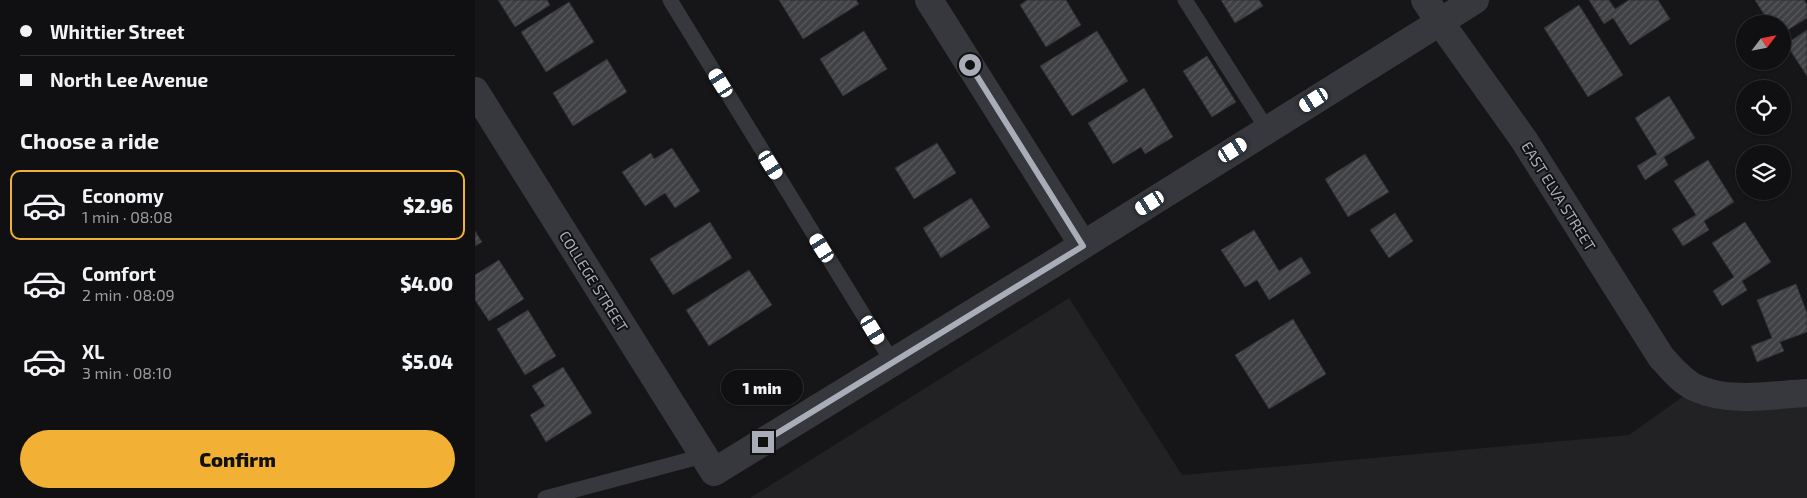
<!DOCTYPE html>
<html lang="en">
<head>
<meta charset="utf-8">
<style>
	:root { --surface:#101012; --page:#1e1e20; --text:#f1f3f6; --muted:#9c9d9f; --line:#303032; --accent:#f2b134 }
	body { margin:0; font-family:"Exo 2",sans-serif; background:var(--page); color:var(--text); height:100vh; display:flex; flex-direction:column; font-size:19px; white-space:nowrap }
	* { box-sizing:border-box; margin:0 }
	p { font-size:16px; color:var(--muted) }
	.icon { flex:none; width:28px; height:28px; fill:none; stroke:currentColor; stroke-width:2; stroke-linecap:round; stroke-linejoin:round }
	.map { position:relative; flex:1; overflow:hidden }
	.sheet { display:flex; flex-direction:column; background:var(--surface); width:475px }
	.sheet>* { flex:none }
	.banner { display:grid; align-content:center; height:110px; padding:0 20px; background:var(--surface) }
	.needle { width:32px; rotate:58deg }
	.controls { position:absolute; left:1261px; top:15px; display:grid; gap:10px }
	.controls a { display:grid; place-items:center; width:55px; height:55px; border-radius:50%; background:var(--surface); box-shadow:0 1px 4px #0004,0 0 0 1px var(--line); font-size:25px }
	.end { position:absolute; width:22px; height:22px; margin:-11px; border:6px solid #a8adb8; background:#111; box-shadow:0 0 0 2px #111 }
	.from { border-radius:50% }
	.bubble { position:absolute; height:35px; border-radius:18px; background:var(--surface); box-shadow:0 1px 4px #0004,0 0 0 1px var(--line); font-size:16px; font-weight:800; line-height:35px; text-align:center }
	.car { position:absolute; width:15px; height:30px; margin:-15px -8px; border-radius:6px; box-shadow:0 0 4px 1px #0007; background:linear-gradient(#fff 24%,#345 0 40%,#fff 0 76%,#345 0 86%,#fff 0) }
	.banner b { display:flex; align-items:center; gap:18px; height:48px; font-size:19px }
	.banner b+b { border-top:1px solid var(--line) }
	.banner i { width:12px; height:12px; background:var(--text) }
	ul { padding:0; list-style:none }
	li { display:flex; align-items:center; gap:15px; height:70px; margin:0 10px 8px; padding:0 10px; border:2px solid transparent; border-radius:10px }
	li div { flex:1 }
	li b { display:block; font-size:19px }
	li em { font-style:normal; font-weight:800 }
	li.on { border-color:var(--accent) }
	li>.icon { width:45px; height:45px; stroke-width:1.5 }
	h2 { padding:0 20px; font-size:22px; line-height:60px }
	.action { display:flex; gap:10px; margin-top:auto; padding:10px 20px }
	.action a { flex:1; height:58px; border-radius:30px; background:var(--accent); color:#111; font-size:20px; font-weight:800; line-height:58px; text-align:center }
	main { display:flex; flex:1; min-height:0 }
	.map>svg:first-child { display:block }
	.built { fill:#222225 }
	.building { fill:url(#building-hatch); stroke:#303034 }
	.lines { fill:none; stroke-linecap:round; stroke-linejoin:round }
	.service { stroke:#37383d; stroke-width:15 }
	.minor { stroke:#37383d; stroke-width:28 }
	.tertiary { stroke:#37383d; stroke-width:28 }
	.route { stroke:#a8adb8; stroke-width:6 }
	.labels { text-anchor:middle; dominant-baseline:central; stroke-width:4; stroke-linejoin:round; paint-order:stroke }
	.street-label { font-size:15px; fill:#a8adb8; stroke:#111113 }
</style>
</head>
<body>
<main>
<section class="sheet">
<div class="banner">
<b><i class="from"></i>Whittier Street</b>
<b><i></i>North Lee Avenue</b>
</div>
<h2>Choose a ride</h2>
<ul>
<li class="on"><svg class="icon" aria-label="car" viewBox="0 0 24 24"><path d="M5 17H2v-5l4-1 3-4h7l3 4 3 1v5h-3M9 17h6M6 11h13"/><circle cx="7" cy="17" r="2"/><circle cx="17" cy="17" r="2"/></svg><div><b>Economy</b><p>1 min · 08:08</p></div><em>$2.96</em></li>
<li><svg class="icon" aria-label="car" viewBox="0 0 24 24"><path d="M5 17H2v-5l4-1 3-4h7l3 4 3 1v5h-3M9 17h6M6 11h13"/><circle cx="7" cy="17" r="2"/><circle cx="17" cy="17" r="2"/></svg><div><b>Comfort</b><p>2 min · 08:09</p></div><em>$4.00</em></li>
<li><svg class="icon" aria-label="car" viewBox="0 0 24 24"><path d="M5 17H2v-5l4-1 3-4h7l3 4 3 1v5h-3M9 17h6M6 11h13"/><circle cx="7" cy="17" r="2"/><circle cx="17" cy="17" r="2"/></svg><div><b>XL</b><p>3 min · 08:10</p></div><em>$5.04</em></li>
</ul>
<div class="action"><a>Confirm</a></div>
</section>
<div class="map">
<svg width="1332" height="498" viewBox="0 0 1332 498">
	<defs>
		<pattern id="building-hatch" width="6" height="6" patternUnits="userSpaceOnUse" patternTransform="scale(1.25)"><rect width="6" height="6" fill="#404145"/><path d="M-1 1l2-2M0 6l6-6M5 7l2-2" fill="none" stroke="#595a5e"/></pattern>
	</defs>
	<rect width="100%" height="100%" fill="#161618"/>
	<path class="built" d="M 594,298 L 707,475 L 1154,435 L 1220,388 L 1332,391 L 1332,498 L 275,498 Z"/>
	<g class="building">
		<path d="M 23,0 L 72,0 L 75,5 L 40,27 Z"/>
		<path d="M 304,0 L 381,0 L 384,4 L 328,39 Z"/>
		<path d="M 552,0 L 591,0 L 606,25 L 571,47 L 545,5 Z"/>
		<path d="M 746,0 L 784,0 L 788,6 L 760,23 Z"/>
		<path d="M 1114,0 L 1134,0 L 1140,9 L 1154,0 L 1183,0 L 1195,19 L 1155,45 L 1138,18 L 1129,24 Z"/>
		<path d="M 1280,0 L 1329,0 L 1332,4 L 1332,18 L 1308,33 L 1308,24 L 1295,24 Z"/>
		<path d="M 94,2 L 119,42 L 71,72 L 46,32 Z"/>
		<path d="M 1104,5 L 1148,75 L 1113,97 L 1069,28 Z"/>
		<path d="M 1332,30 L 1332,76 L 1311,44 Z"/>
		<path d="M 389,31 L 412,69 L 368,96 L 345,59 Z"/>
		<path d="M 622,31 L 653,81 L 597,116 L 565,66 Z"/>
		<path d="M 732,56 L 761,102 L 737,117 L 708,71 Z"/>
		<path d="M 132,59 L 152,92 L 98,126 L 78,93 Z"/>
		<path d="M 669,88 L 698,137 L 670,154 L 666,147 L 638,164 L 613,123 Z"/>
		<path d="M 1194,96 L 1220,138 L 1189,157 L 1193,165 L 1170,180 L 1162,166 L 1182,154 L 1160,118 Z"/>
		<path d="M 462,143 L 481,173 L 439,199 L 420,168 Z"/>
		<path d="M 197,148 L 225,191 L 200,208 L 190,193 L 170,206 L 147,172 L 176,153 L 179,159 Z"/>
		<path d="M 890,154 L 914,192 L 873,217 L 850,179 Z"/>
		<path d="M 1233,160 L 1259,202 L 1229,221 L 1234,230 L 1208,246 L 1197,229 L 1221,215 L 1199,181 Z"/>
		<path d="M 496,198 L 515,227 L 466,258 L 448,228 Z"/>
		<path d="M 920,213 L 938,241 L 914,258 L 895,230 Z"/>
		<path d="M 235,222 L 257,258 L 198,295 L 175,259 Z"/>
		<path d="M 1270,222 L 1296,262 L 1267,281 L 1272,290 L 1247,306 L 1238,291 L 1259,277 L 1237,243 Z"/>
		<path d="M 779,230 L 804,271 L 826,257 L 836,273 L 794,300 L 782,280 L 770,287 L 746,250 Z"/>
		<path d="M 0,231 L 7,242 L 0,246 Z"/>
		<path d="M 24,260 L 49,299 L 14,321 L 0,300 L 0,275 Z"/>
		<path d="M 274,270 L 297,305 L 234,346 L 211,310 Z"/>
		<path d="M 1321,284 L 1332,313 L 1332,332 L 1305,342 L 1309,351 L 1282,362 L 1276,346 L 1297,338 L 1282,300 Z"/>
		<path d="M 53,310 L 81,356 L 50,375 L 22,329 Z"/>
		<path d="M 818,319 L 851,374 L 794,409 L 760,355 Z"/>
		<path d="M 88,367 L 117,413 L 71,442 L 55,415 L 70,406 L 57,386 Z"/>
	</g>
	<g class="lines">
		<g class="service">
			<path d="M 195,0 L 418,363"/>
			<path d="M 710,0 L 792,129"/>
			<path d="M 70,498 L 228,456"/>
		</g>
		<g class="minor">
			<path d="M 454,0 L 608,245"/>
			<path d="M 0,91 L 239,472 L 576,265 L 965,22 L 1049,140 L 1186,357 C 1196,368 1207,382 1221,388 C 1254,403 1296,395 1332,393"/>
		</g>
		<path class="tertiary" d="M 950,0 L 965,22 L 1000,0"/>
	</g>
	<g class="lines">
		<path class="route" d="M 288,442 L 608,246 L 495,65"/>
	</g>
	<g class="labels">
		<g class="street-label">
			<text transform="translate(1084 196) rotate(58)">EAST ELVA STREET</text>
			<text transform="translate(119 281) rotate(58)">COLLEGE STREET</text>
		</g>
	</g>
</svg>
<div class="controls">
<a><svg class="needle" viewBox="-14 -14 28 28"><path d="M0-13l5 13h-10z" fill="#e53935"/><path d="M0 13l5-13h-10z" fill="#9c9d9f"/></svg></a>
<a><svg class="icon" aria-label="locate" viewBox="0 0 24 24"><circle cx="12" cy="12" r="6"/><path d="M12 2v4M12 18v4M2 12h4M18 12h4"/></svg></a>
<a><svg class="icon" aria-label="layers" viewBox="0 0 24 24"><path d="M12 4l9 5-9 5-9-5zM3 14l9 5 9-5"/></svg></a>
</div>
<i class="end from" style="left:495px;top:65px"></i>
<i class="end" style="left:288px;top:442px"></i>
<div class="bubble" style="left:246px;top:370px;width:82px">1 min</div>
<i class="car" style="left:246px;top:83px;rotate:328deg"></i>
<i class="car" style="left:839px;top:100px;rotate:238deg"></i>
<i class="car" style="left:758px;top:150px;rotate:57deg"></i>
<i class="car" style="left:296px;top:165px;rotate:148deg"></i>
<i class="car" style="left:675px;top:203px;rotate:238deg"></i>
<i class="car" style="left:347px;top:248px;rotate:328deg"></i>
<i class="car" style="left:398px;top:330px;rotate:149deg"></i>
</div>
</main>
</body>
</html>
